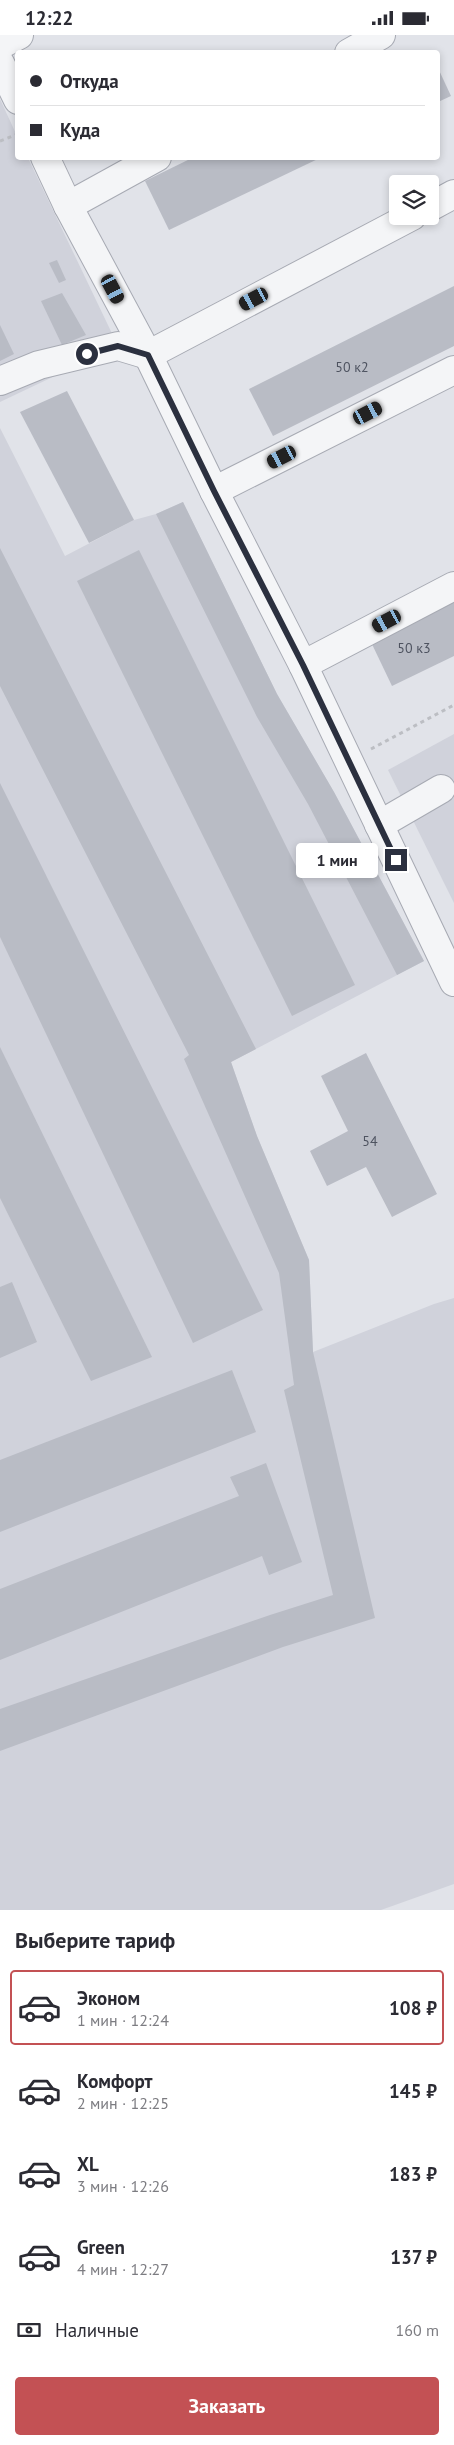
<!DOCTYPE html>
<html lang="ru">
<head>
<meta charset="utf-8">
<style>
	:root { --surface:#fff; --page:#f7f7f7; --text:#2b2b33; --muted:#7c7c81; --line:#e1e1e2; --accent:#c35154 }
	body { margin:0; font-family:"PT Sans",sans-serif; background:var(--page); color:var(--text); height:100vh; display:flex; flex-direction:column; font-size:19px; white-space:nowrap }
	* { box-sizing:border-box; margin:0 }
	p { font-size:16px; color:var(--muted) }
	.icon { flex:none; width:28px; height:28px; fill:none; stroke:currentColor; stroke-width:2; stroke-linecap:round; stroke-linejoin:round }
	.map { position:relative; height:1875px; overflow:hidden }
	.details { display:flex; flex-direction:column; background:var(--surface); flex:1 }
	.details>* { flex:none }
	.banner { position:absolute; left:15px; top:15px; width:425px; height:110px; border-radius:5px; box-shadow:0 2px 8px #0003; display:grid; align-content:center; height:110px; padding:0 15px; background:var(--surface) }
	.tools { position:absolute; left:389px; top:140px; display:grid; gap:10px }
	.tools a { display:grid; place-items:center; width:50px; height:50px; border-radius:5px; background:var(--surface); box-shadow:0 2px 8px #0003; font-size:25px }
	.end { position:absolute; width:22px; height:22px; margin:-11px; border:6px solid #2b303f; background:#fff; box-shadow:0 0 0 2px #fff }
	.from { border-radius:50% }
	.bubble { position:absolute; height:35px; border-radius:5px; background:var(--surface); box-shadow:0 2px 8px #0003; font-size:16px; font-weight:800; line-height:35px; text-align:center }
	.car { position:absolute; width:15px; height:30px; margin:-15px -8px; border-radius:6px; box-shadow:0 0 4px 1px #0007; background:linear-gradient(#222 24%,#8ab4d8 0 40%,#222 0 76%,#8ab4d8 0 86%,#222 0) }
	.banner b { display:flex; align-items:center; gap:18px; height:48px; font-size:19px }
	.banner b+b { border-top:1px solid var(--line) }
	.banner i { width:12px; height:12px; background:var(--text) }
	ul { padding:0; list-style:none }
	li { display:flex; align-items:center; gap:15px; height:75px; margin:0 10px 8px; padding:0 5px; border:2px solid transparent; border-radius:5px }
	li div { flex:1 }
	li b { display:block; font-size:19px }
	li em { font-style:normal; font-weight:800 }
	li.on { border-color:var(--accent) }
	li>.icon { width:45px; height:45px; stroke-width:1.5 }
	h2 { padding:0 15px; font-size:22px; line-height:60px }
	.pay { display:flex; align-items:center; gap:12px; height:55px; padding:0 15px; font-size:19px }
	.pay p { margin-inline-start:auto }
	.action { display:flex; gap:10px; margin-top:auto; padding:10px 15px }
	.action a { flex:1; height:58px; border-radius:5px; background:var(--accent); color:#fff; font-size:20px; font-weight:800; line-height:58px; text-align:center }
	.status { display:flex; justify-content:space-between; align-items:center; height:35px; padding:0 25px; background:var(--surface); direction:ltr }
	.status svg { height:14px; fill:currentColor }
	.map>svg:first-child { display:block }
	.built { fill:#d0d2db }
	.building { fill:#b9bcc5 }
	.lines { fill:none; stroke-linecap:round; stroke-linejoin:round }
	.minor-casing { stroke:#a7aab3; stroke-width:30 }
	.path { stroke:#bcbec3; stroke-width:3; stroke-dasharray:4 4; stroke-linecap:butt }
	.minor { stroke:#f4f5f7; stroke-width:28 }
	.route { stroke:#2b303f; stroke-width:6 }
	.labels { text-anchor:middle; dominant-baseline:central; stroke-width:4.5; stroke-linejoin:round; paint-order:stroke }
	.number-label { font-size:14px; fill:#4e5360 }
</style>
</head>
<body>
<div class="status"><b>12:22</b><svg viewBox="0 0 49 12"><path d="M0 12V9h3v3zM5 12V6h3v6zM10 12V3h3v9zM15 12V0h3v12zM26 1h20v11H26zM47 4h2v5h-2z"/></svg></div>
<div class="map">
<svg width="454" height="1875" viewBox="0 0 454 1875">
	<rect width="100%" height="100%" fill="#e1e3e9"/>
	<g class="built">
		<path d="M 0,64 L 17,101 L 18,122 L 28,123 L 118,311 L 0,367 Z"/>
		<path d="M 0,393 L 65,521 L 134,485 L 156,479 L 183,467 L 277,659 L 334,757 L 424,926 L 231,1027 L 257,1101 L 309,1225 L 313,1317 L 434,1269 L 454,1263 L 454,1849 L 381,1875 L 0,1875 Z"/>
		<path d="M 454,699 L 454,868 L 388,735 Z"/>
	</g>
	<g class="building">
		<path d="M 438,33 L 451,61 L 438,67 Z"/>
		<path d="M 194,122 L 322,122 L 169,195 L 145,146 Z"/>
		<path d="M 57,225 L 66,245 L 59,248 L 49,228 Z"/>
		<path d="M 454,251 L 454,311 L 273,401 L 249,354 Z"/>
		<path d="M 62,258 L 86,300 L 62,310 L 41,266 Z"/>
		<path d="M 0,290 L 14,319 L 0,326 Z"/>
		<path d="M 67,356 L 134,485 L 89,508 L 20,377 Z"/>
		<path d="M 183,467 L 277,659 L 334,757 L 424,926 L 397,940 L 308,769 L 257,682 L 156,479 Z"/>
		<path d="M 0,513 L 256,1014 L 231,1027 L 257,1101 L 309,1225 L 313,1317 L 375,1583 L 283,1612 L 0,1716 L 0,1674 L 270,1580 L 333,1560 L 284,1355 L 294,1350 L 279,1238 L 184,1024 L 189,1020 L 0,651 Z"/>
		<path d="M 139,515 L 355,950 L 292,981 L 77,546 Z"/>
		<path d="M 454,563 L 454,621 L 392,651 L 370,605 Z"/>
		<path d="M 0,748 L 263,1275 L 193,1308 L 0,902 Z"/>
		<path d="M 0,1012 L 152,1322 L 91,1346 L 0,1163 Z"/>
		<path d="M 366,1018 L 437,1159 L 392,1182 L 366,1132 L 327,1151 L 310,1116 L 348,1096 L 321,1041 Z"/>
		<path d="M 12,1247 L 37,1307 L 0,1323 L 0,1252 Z"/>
		<path d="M 232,1335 L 256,1397 L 0,1497 L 0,1425 Z"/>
		<path d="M 266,1428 L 302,1527 L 269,1540 L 262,1521 L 0,1625 L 0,1554 L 239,1461 L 230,1442 Z"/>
	</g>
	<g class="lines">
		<g class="minor-casing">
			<g id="minor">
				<path d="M 0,10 L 19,0"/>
				<path d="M 349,18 L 381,0"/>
				<path d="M 0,28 L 18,65"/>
				<path d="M 45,122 L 68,171 L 148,320 L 214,456 L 303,630 L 454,947"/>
				<path d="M 68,171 L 157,122"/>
				<path d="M 430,172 L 454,159"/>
				<path d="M 0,346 L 39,330 L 118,311 L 148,320 L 412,181"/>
				<path d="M 214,456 L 454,335"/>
				<path d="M 303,630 L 454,551"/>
				<path d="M 379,790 L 441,754"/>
			</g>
		</g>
		<g class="path">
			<path d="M 0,106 L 18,99"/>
			<path d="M 371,714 L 454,670"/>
		</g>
		<use href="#minor" class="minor"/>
	</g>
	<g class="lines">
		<path class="route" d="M 87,319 L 118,311 L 148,320 L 214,456 L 303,630 L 396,825"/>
	</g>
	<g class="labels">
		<g class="number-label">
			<text x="352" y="332">50 к2</text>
			<text x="414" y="613">50 к3</text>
			<text x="370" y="1106">54</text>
		</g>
	</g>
</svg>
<div class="tools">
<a><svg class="icon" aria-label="layers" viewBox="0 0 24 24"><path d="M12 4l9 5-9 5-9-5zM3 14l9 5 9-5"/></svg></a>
</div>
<i class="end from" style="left:87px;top:319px"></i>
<i class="end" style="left:396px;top:825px"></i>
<div class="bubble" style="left:296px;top:808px;width:82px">1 мин</div>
<i class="car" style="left:113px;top:254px;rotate:152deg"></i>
<i class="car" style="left:254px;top:264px;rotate:242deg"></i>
<i class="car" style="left:368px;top:378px;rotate:63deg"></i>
<i class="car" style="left:282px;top:422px;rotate:243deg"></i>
<i class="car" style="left:387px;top:586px;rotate:242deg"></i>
<div class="banner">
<b><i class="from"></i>Откуда</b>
<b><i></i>Куда</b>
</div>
</div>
<section class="details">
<h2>Выберите тариф</h2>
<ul>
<li class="on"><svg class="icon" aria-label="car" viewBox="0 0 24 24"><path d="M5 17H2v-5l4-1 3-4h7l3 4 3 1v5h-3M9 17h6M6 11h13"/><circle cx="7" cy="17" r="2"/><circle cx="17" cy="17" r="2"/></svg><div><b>Эконом</b><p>1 мин · 12:24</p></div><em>108 ₽</em></li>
<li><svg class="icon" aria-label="car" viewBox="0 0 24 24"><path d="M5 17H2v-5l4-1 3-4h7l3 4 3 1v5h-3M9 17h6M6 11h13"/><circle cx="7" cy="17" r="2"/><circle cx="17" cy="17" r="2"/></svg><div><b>Комфорт</b><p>2 мин · 12:25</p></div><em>145 ₽</em></li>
<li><svg class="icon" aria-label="car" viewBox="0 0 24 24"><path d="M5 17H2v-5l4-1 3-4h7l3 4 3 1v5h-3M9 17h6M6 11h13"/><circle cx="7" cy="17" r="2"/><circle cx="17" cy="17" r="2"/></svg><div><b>XL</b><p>3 мин · 12:26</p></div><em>183 ₽</em></li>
<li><svg class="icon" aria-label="car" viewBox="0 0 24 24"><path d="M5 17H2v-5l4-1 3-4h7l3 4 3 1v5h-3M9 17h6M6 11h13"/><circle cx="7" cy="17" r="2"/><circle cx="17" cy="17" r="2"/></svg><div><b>Green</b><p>4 мин · 12:27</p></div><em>137 ₽</em></li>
</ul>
<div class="pay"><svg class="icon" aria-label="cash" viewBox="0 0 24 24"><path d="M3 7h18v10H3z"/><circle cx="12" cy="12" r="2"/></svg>Наличные<p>160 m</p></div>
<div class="action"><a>Заказать</a></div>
</section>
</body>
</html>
